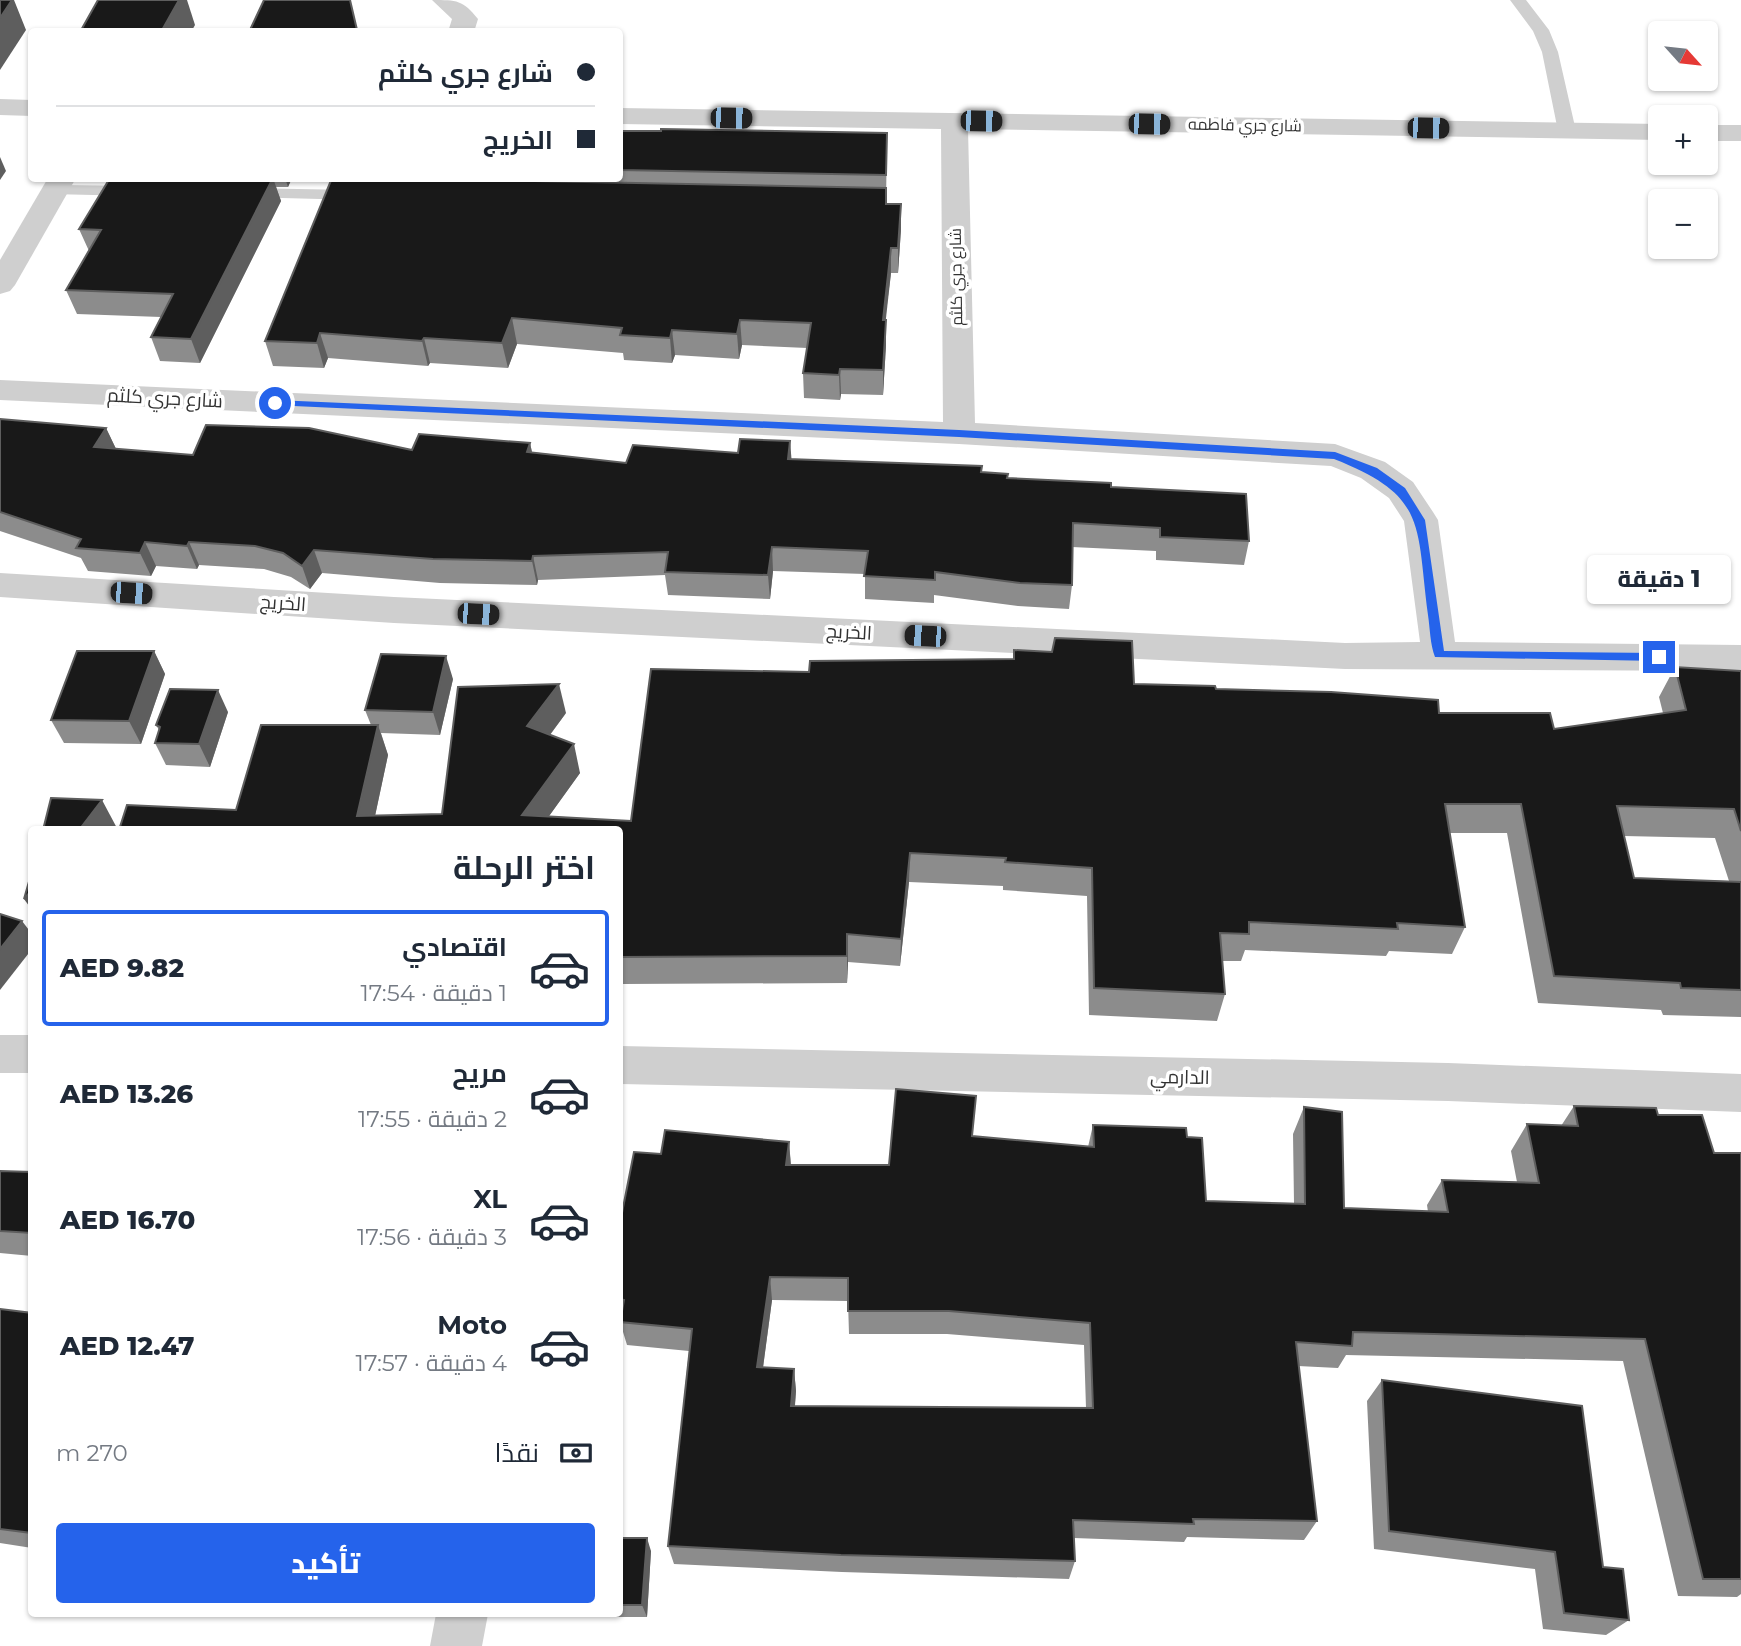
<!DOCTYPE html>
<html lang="ar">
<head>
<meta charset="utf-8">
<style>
	:root { --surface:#fff; --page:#f2f2f3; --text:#1f2937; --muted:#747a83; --line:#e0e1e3; --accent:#2563eb }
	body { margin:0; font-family:Montserrat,Cairo,sans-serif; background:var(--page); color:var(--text); direction:rtl; height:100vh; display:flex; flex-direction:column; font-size:26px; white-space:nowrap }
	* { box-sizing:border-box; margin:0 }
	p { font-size:23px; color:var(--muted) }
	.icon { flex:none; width:38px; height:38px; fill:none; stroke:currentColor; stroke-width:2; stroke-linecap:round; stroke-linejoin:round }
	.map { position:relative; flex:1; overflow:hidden; direction:ltr }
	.side { position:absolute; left:28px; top:826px; width:595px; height:791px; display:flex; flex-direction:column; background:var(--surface); border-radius:7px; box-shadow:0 2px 5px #0004; direction:rtl }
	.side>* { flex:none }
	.hud { position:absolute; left:28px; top:28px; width:595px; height:154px; border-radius:7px; box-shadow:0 2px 5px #0004; direction:rtl; display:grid; align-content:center; height:154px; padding:0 28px; background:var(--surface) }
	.needle { width:46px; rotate:117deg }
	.tools { position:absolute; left:1648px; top:21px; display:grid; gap:14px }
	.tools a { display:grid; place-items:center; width:70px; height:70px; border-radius:7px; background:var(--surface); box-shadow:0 2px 5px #0004; font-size:35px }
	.end { position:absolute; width:32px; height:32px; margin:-16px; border:9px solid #2563eb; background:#fff; box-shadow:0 0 0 4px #fff }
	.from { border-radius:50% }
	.bubble { position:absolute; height:49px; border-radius:7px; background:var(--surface); box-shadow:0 2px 5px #0004; font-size:23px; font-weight:800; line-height:49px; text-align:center; direction:rtl }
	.car { position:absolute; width:21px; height:42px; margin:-21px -10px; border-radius:9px; box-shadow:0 0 5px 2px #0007; background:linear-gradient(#222 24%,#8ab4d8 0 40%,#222 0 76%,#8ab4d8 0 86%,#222 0) }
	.hud b { display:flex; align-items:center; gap:24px; height:66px; font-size:26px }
	.hud b+b { border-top:2px solid var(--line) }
	.hud i { width:18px; height:18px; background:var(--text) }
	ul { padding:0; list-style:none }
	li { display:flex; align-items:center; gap:21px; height:116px; margin:0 14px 10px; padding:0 14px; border:4px solid transparent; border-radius:7px }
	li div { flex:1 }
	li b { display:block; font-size:26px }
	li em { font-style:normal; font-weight:800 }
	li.selected { border-color:var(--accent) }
	li>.icon { width:63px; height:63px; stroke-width:1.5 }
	h2 { padding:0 28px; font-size:32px; line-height:84px }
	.pay { display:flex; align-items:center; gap:18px; height:77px; padding:0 28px; font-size:26px }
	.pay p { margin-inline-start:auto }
	.cta { display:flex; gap:14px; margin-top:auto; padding:14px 28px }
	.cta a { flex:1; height:80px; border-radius:7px; background:var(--accent); color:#fff; font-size:28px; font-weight:800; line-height:80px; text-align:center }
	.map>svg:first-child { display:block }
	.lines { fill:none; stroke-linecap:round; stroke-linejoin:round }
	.lane { fill:#cfcfcf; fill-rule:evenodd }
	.street { fill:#cfcfcf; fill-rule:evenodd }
	.wall { fill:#8c8c8c; fill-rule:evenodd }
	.shaded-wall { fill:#5e5e5e }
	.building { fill:#191919; stroke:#5e5e5e; stroke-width:2; fill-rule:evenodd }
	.route { fill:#2563eb }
	.labels { text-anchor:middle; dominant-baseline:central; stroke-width:7; stroke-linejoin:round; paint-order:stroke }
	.far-street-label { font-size:16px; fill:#323232; stroke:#fff }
	.street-label { font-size:19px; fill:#323232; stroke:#fff }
</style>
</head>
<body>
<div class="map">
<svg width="1741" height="1646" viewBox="0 0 1741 1646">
	<rect width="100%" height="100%" fill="#fff"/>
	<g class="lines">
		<g class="lane">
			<path d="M 1510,0 L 1526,0 L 1549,30 L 1558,52 L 1576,131 L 1573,135 L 1567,136 L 1558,131 L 1542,52 L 1533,31 Z"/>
			<path d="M 56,185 L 137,186 L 146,191 L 137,196 L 50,194 L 47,190 Z"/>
			<path d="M 247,188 L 357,190 L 366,195 L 357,200 L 241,197 L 238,193 L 241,189 Z"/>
		</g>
		<g class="street">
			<path d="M 432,0 C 457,0 463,0 478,19 L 474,32 L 448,32 L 452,19 Z"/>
			<path d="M 0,99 L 32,100 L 32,116 L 0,115 Z"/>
			<path d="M 620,108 L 1661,124 L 1661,140 L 968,129 L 975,423 L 1335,444 L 1385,462 L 1413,482 L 1433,512 L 1438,520 L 1455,642 L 1741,645 L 1741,671 L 1345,669 L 394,623 L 0,597 L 0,573 L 394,597 L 1345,643 L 1420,642 L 1404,521 L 1389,498 L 1361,478 L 1331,466 L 959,444 L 0,400 L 0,380 L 943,422 L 941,129 L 620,124 Z"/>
			<rect x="1706" y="125" width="35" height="16"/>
			<path d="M 48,178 L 76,178 L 15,285 L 10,291 L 0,294 L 0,260 Z"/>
			<rect x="0" y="1035" width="32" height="38"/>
			<path d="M 620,1046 L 1448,1063 L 1741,1074 L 1741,1112 L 1448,1101 L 620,1084 Z"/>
			<path d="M 436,1614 L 488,1614 L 482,1646 L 430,1646 Z"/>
		</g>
	</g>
	<g class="wall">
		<path d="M 620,131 L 887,133 L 886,204 L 901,204 L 901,229 L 898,273 L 891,273 L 885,320 L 886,345 L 883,395 L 841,394 L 840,400 L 804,398 L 803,373 L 807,348 L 742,345 L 739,359 L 675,355 L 672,363 L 624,360 L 623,353 L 517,344 L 508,368 L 430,363 L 428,366 L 328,358 L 324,368 L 273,366 L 265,341 L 332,178 L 620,178 Z"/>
		<path d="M 110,178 L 292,178 L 288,187 L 276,187 L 281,201 L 200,363 L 160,361 L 151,337 L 161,317 L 77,314 L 66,290 L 89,251 L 79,229 Z"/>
		<path d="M 0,419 L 106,428 L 116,449 L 193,455 L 412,450 L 530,443 L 532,452 L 626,463 L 738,453 L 790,441 L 791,460 L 981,472 L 1007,478 L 1111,487 L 1249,541 L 1244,565 L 1156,560 L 1156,551 L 1072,547 L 1072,585 L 1069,609 L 1018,606 L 934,595 L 934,603 L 865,599 L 865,574 L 773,571 L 770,599 L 668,595 L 665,575 L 538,580 L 537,585 L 440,583 L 322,573 L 310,589 L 291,577 L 264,569 L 199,565 L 197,569 L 156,566 L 151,576 L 88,571 L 81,558 L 0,531 Z"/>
		<path d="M 1014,650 L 1134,684 L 1216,689 L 1439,713 L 1554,729 L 1663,713 L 1659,697 L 1675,667 L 1741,671 L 1741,1017 L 1663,1015 L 1661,1010 L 1538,1003 L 1507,833 L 1450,833 L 1465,927 L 1452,954 L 1389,951 L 1386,956 L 1245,950 L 1241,961 L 1222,961 L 1225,994 L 1217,1021 L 1089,1015 L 1087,896 L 1003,890 L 1003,886 L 909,882 L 900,966 L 848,962 L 847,983 L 622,984 L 620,997 L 620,830 L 236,810 L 371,725 L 365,710 L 453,679 L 440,735 L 381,733 L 388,755 L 375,816 L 442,814 L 566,713 L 550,735 L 580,773 L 549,816 L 631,821 L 809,672 L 1013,659 ZM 1624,836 L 1715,838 L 1729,881 L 1634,878 Z"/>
		<path d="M 154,651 L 165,674 L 141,744 L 64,743 L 51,720 Z"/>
		<path d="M 228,712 L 210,767 L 166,765 L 155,743 L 159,730 L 156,725 Z"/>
		<path d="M 1574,1106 L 1658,1115 L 1714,1153 L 1741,1153 L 1741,1594 L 1737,1597 L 1678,1596 L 1623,1361 L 1346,1355 L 1338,1368 L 1298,1366 L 1317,1521 L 1304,1540 L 1187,1537 L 1184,1542 L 1074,1538 L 1075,1561 L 1069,1579 L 842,1572 L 674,1564 L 668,1546 L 689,1351 L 627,1345 L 620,1322 L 620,1223 L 661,1154 L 789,1142 L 791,1165 L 889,1165 L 972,1136 L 1088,1147 L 1093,1125 L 1187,1137 L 1206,1201 L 1294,1203 L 1293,1134 L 1304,1107 L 1344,1208 L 1428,1212 L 1427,1205 L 1442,1180 L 1517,1182 L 1511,1151 L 1527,1124 L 1561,1126 ZM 772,1300 L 848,1301 L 849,1334 L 947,1334 L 1084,1345 L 1086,1408 L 795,1406 L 796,1391 L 794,1369 L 763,1368 Z"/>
		<path d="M 0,1171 L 32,1172 L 32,1256 L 0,1253 Z"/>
		<path d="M 0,1309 L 32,1313 L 32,1548 L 0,1543 Z"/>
		<path d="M 1382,1380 L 1603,1567 L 1629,1620 L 1606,1635 L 1543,1629 L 1535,1569 L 1374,1549 L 1367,1401 Z"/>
		<path d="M 620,1538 L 651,1551 L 647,1617 L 550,1617 L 548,1614 L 620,1614 Z"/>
	</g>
	<g class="shaded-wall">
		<path d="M 12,0 L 14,0 L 26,30 L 0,70 L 0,18 Z"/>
		<path d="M 179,0 L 187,0 L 195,25 L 191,32 L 161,32 Z"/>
		<path d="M 0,157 L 6,171 L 0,180 Z"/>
		<path d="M 273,178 L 281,201 L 200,363 L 191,339 Z"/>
		<path d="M 285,178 L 292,178 L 288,187 Z"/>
		<path d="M 901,204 L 901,229 L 898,273 L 898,248 Z"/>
		<path d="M 891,248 L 891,273 L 883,345 L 883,320 Z"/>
		<path d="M 512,318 L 517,344 L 508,368 L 502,343 Z"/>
		<path d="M 740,320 L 742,345 L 739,359 L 737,334 Z"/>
		<path d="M 886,320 L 886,345 L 883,395 L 883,370 Z"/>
		<path d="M 672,330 L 675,355 L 672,363 L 670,338 Z"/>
		<path d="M 320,333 L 328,358 L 324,368 L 317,343 Z"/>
		<path d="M 424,338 L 430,363 L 428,366 L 422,341 Z"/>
		<path d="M 840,369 L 841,394 L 840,400 L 839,375 Z"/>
		<path d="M 106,428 L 117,451 L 94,447 Z"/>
		<path d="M 790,441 L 792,465 L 788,459 Z"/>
		<path d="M 530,443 L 535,467 L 527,452 Z"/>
		<path d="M 145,542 L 156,566 L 151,576 L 140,553 Z"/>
		<path d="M 189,542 L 199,565 L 197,569 L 187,546 Z"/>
		<path d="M 772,547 L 773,571 L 770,599 L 768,575 Z"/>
		<path d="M 314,550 L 322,573 L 310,589 L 302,566 Z"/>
		<path d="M 533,556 L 538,580 L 537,585 L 532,561 Z"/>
		<path d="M 154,651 L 165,674 L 141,744 L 129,721 Z"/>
		<path d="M 446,656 L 453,679 L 440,735 L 433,712 Z"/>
		<path d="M 559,684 L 566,713 L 534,756 L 527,726 Z"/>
		<path d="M 218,690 L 228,712 L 210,767 L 199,744 Z"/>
		<path d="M 378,725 L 388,755 L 372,830 L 357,816 Z"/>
		<path d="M 574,744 L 580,773 L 539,830 L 522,815 Z"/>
		<path d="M 102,800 L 118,830 L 79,830 Z"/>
		<path d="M 910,853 L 909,882 L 900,966 L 901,939 Z"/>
		<path d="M 32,890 L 32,910 L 24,899 Z"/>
		<path d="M 22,921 L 32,934 L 32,949 L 0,990 L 0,949 Z"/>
		<path d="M 847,934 L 848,962 L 847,983 Z"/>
		<path d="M 620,973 L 622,984 L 620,997 Z"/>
		<path d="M 789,1142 L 791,1168 L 786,1165 Z"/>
		<path d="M 770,1277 L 772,1300 L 760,1389 L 757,1367 Z"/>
		<path d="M 794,1369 L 796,1391 L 793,1427 L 791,1406 Z"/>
		<path d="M 647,1538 L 651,1551 L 647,1617 L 642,1605 Z"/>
	</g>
	<g class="building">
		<path d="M 0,0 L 12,0 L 0,18 Z"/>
		<path d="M 98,0 L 179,0 L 161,32 L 80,32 Z"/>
		<path d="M 264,0 L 350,0 L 357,30 L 356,32 L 249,32 Z"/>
		<path d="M 661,129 L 887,133 L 886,175 L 620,170 L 620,131 L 661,131 Z"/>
		<path d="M 110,178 L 273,178 L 191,339 L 151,337 L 173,294 L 66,290 L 101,230 L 79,229 Z"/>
		<path d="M 332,178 L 382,178 L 886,188 L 886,204 L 901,204 L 898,248 L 891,248 L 883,320 L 886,320 L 883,370 L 840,369 L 839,375 L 803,373 L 811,323 L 740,320 L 737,334 L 672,330 L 670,338 L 620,335 L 622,328 L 512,318 L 502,343 L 424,338 L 422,341 L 320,333 L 317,343 L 265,341 Z"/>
		<path d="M 0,419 L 106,428 L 94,447 L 193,455 L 206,425 L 309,428 L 412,450 L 419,434 L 530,443 L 527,452 L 626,463 L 633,445 L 738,453 L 740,439 L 790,441 L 788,459 L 982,466 L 981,472 L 1008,474 L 1007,478 L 1111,483 L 1111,487 L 1246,494 L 1249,541 L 1160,537 L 1160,528 L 1073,523 L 1072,585 L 1020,583 L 935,572 L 935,580 L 864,576 L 868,551 L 772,547 L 768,575 L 665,572 L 668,552 L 533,556 L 532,561 L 433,559 L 314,550 L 302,566 L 283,553 L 255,546 L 189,542 L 187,546 L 145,542 L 140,553 L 76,548 L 81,539 L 0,512 Z"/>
		<path d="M 1055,638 L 1132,641 L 1134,684 L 1215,686 L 1216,689 L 1331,692 L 1438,700 L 1439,713 L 1550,713 L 1554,729 L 1686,710 L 1675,667 L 1741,671 L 1741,831 L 1734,809 L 1617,806 L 1634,878 L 1741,882 L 1741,990 L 1681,988 L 1680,983 L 1554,976 L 1521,804 L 1445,804 L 1465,927 L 1397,923 L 1398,929 L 1249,922 L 1249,934 L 1220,933 L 1225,994 L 1094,988 L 1092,868 L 1005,862 L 1006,858 L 910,853 L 901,939 L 847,934 L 847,956 L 620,957 L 620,830 L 119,830 L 127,805 L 236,810 L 261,725 L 378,725 L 357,816 L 442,814 L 458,687 L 559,684 L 527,726 L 574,744 L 522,815 L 631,821 L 651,669 L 809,672 L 810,661 L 1014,659 L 1014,650 L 1052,652 Z"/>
		<path d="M 77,651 L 154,651 L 129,721 L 51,720 Z"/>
		<path d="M 381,654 L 446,656 L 433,712 L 365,710 Z"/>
		<path d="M 170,689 L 218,690 L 199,744 L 155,743 L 160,727 L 156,725 Z"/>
		<path d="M 51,798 L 102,800 L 79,830 L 43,830 Z"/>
		<path d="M 32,871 L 32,890 L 24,899 Z"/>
		<path d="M 0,914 L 22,921 L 0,949 Z"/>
		<path d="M 896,1089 L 976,1096 L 972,1136 L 1094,1147 L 1093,1125 L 1186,1128 L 1187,1137 L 1202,1138 L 1206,1201 L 1305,1204 L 1304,1107 L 1342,1112 L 1344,1208 L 1448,1212 L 1442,1180 L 1539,1183 L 1527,1124 L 1578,1126 L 1574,1106 L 1656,1108 L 1658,1115 L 1702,1115 L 1714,1153 L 1741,1153 L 1741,1579 L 1703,1579 L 1645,1339 L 1353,1332 L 1352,1346 L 1296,1342 L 1317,1521 L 1193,1519 L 1194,1524 L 1073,1520 L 1075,1561 L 841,1555 L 668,1546 L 692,1329 L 620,1322 L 624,1300 L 620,1299 L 620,1223 L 634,1152 L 661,1154 L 665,1130 L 789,1142 L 786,1165 L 889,1165 ZM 770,1277 L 848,1278 L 848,1311 L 949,1311 L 1090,1323 L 1093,1408 L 791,1406 L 794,1369 L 757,1367 Z"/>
		<path d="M 0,1171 L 32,1172 L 32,1233 L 0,1231 Z"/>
		<path d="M 0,1309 L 32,1313 L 32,1533 L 0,1529 Z"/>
		<path d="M 1382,1380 L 1582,1406 L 1603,1567 L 1623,1569 L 1629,1620 L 1564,1613 L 1555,1552 L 1389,1531 Z"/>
		<path d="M 620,1538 L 647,1538 L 642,1605 L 620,1605 Z"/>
	</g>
	<path class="route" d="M 275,400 L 959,430 L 1335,452 L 1377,468 L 1405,488 L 1425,520 L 1444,651 L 1659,653 L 1664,657 L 1659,661 L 1435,657 C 1430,644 1430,628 1428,615 C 1416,524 1428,496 1334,459 L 959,437 L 272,405 L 270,403 Z"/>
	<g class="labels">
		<g class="far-street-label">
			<text transform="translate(1245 125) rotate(1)">شارع جري فاطمه</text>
			<text transform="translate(956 277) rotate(-91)">شارع جري كلثم</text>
		</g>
		<g class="street-label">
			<text transform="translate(165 398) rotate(3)">شارع جري كلثم</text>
			<text transform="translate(283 603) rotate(4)">الخريج</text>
			<text transform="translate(849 632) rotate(3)">الخريج</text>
			<text transform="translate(1180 1077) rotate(1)">الدارمي</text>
		</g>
	</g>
</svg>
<div class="tools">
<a><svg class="needle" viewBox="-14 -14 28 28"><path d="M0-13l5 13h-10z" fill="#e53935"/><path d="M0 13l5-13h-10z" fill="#747a83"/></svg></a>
<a>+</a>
<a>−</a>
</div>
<i class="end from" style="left:275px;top:403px"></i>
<i class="end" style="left:1659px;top:657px"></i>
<div class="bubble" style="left:1587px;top:555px;width:144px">1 دقيقة</div>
<i class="car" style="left:731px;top:118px;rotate:91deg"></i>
<i class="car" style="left:981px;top:121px;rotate:91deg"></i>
<i class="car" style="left:1149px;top:124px;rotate:91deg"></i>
<i class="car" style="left:1428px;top:128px;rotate:91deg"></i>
<i class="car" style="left:131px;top:593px;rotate:94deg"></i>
<i class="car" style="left:478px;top:614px;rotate:93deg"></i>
<i class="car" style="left:925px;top:636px;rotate:273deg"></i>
<div class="hud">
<b><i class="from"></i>شارع جري كلثم</b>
<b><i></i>الخريج</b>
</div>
<section class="side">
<h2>اختر الرحلة</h2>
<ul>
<li class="selected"><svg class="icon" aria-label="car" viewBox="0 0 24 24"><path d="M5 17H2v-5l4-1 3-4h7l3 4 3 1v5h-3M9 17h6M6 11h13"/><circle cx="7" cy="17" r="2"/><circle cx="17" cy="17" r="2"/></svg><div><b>اقتصادي</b><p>1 دقيقة · 17:54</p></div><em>AED 9.82</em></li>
<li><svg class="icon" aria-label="car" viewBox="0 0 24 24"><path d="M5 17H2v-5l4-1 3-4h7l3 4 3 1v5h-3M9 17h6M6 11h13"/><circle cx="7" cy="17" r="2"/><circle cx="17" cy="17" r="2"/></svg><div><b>مريح</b><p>2 دقيقة · 17:55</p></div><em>AED 13.26</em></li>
<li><svg class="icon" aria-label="car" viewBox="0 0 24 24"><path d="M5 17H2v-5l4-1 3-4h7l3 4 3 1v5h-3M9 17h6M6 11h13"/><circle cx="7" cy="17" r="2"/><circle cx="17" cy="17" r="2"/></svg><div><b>XL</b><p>3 دقيقة · 17:56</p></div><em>AED 16.70</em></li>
<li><svg class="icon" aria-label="car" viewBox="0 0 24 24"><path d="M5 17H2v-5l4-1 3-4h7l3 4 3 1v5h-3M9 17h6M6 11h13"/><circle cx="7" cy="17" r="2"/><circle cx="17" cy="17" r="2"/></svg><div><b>Moto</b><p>4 دقيقة · 17:57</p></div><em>AED 12.47</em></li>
</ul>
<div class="pay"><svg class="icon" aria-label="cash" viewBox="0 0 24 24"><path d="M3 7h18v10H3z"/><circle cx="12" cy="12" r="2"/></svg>نقدًا<p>270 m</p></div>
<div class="cta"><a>تأكيد</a></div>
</section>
</div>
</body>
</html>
